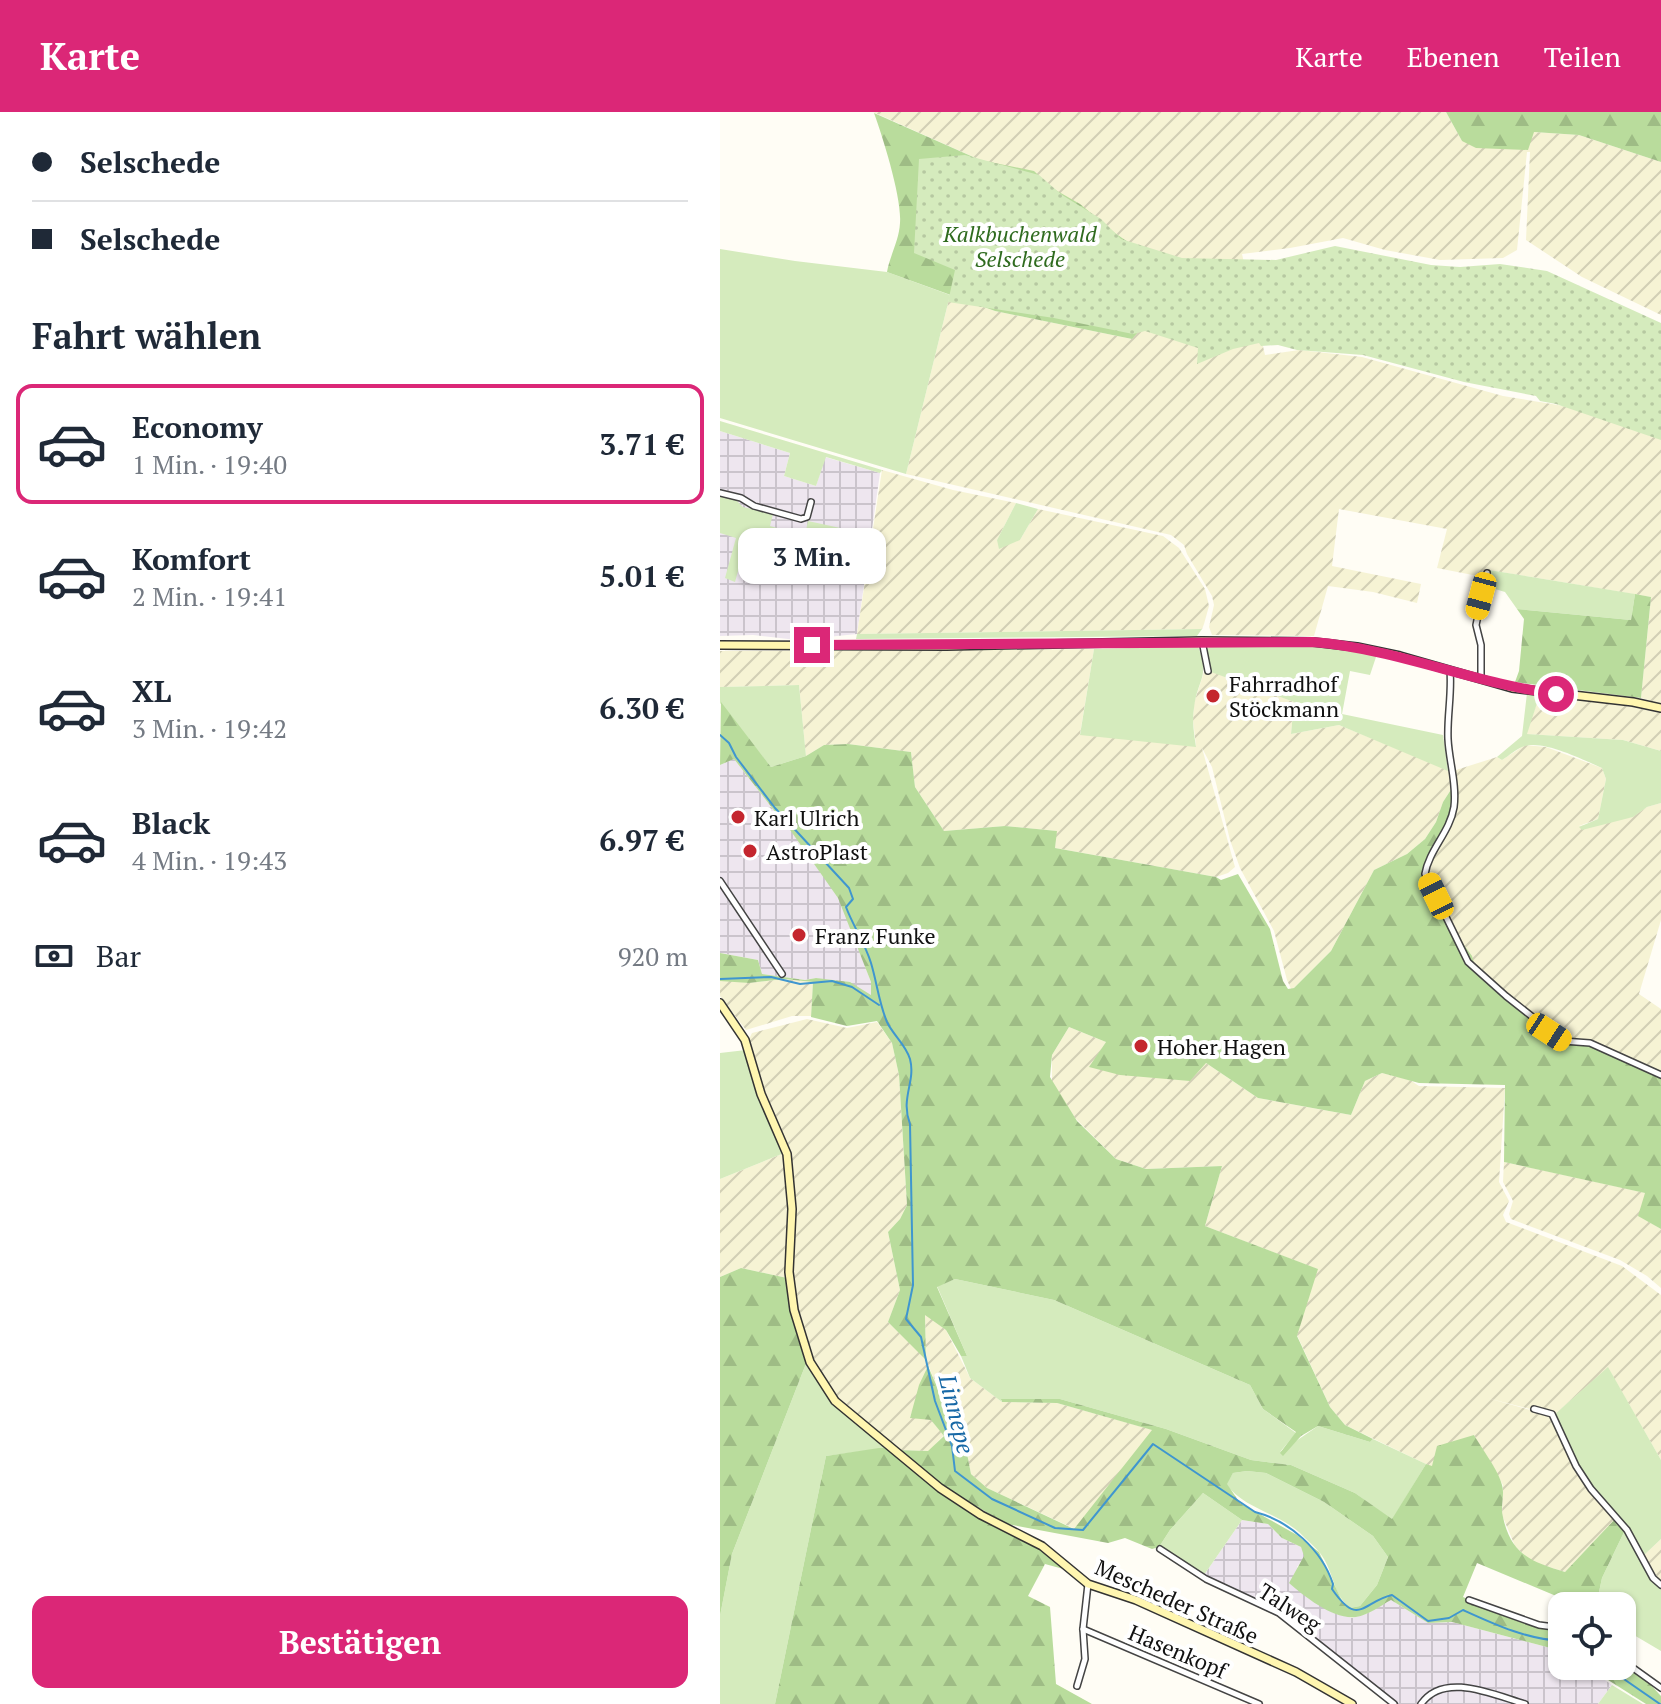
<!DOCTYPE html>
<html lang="de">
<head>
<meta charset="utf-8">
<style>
	:root { --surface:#fff; --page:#f6f6f7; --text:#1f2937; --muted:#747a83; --line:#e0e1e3; --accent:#db2777 }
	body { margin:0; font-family:"PT Serif",serif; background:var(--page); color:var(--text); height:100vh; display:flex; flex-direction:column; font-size:30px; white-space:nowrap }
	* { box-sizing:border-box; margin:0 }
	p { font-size:26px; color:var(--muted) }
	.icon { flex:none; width:44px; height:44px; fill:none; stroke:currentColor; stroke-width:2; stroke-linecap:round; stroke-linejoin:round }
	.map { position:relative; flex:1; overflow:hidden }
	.side { display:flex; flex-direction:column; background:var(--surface); width:720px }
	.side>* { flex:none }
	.top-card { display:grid; align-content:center; height:176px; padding:0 32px; background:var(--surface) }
	.tools { position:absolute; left:828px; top:1480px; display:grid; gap:16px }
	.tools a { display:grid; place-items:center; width:88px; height:88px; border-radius:16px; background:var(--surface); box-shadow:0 2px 6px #0004; font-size:40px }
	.end { position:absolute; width:36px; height:36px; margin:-18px; border:10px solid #db2777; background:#fff; box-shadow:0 0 0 4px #fff }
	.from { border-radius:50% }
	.bubble { position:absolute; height:56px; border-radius:16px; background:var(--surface); box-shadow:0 2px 6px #0004; font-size:26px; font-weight:800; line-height:56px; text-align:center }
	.car { position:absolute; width:24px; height:48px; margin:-24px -12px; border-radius:10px; box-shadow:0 0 6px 2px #0007; background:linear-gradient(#f5c518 24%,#345 0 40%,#f5c518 0 76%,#345 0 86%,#f5c518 0) }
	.top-card b { display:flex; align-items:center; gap:28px; height:76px; font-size:30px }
	.top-card b+b { border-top:2px solid var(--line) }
	.top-card i { width:20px; height:20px; background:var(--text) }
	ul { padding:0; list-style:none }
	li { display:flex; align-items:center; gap:24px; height:120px; margin:0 16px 12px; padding:0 16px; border:4px solid transparent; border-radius:16px }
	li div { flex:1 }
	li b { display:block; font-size:30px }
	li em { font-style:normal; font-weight:800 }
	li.on { border-color:var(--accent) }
	li>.icon { width:72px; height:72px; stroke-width:1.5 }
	h2 { padding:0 32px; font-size:36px; line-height:96px }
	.pay { display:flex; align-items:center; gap:20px; height:88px; padding:0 32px; font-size:30px }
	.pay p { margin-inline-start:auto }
	.action { display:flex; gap:16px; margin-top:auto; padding:16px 32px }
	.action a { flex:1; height:92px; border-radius:16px; background:var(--accent); color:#fff; font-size:32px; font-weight:800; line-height:92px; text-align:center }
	header { display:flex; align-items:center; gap:48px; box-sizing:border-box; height:112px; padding:0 40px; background:var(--accent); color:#fff }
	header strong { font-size:38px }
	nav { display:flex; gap:44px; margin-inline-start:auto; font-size:28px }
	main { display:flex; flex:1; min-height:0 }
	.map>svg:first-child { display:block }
	.industrial { fill:url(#industrial-grid) }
	.farmland { fill:url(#farmland-furrows) }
	.grass { fill:#d5ebbd }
	.forest { fill:url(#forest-firs); fill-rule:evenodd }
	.park { fill:url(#park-dots) }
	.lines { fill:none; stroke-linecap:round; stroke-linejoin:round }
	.stream { stroke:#3f96cf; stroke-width:2 }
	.street-casing { stroke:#444; stroke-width:8 }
	.secondary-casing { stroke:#333; stroke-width:10 }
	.street { stroke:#fff; stroke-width:5 }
	.secondary { stroke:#fff6b0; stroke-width:7 }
	.route { stroke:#db2777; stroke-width:10 }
	.poi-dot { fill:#c4262e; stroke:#fff; stroke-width:3 }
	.labels { text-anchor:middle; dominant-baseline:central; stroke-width:8; stroke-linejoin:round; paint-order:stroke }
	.park-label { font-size:22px; font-style:italic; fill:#2f6b1f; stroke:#fff }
	.poi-label { font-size:22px; fill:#111; stroke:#fff; text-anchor:start }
	.street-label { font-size:22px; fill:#111; stroke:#fff }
	.water-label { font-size:24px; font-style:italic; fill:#1768a6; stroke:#fff }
</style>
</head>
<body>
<header>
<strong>Karte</strong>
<nav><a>Karte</a><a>Ebenen</a><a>Teilen</a></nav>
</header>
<main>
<section class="side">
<div class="top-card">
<b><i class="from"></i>Selschede</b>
<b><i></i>Selschede</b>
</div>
<h2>Fahrt wählen</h2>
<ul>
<li class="on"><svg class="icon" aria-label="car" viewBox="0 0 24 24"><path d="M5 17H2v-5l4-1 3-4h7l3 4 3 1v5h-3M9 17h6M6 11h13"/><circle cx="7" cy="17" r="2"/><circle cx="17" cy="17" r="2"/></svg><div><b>Economy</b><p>1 Min. · 19:40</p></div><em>3.71 €</em></li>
<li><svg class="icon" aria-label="car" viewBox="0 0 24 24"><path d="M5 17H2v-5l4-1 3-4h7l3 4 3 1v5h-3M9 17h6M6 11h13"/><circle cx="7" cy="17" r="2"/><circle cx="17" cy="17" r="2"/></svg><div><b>Komfort</b><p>2 Min. · 19:41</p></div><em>5.01 €</em></li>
<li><svg class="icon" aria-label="car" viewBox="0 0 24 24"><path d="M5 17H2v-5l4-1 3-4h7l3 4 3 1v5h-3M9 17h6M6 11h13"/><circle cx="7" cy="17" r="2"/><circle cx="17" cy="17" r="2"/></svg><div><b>XL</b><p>3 Min. · 19:42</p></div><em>6.30 €</em></li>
<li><svg class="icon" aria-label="car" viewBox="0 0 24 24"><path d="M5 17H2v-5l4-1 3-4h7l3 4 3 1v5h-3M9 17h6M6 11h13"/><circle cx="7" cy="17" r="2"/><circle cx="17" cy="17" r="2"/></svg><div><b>Black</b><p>4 Min. · 19:43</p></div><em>6.97 €</em></li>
</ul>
<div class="pay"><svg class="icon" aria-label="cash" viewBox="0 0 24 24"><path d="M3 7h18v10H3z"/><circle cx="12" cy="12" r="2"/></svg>Bar<p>920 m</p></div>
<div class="action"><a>Bestätigen</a></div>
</section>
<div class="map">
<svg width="941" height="1592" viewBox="0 0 941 1592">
	<defs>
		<pattern id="industrial-grid" width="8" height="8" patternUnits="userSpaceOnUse" patternTransform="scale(2)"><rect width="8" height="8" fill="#eee6ef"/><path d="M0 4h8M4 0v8" fill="none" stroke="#cbc4cc"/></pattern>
		<pattern id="farmland-furrows" width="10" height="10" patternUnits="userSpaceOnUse" patternTransform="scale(2)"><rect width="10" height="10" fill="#f6f3d4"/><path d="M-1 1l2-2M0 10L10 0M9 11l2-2" fill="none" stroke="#d2cfb5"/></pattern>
		<pattern id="forest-firs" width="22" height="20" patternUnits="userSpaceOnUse" patternTransform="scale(2)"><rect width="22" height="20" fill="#b9dc9c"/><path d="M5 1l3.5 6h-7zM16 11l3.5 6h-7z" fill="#9ebc85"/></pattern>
		<pattern id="park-dots" width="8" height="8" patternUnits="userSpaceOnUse" patternTransform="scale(2)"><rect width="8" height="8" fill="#d5ebbd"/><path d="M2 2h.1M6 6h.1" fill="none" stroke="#b6c8a1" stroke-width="1.8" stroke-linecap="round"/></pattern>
	</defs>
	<rect width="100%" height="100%" fill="#fffdf5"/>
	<g class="industrial">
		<path d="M 0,319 L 70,341 L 64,364 L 96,374 L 105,345 L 160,361 L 137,522 L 77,528 L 33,523 L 0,524 Z"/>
		<path d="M 14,647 L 56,701 L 61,704 L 119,786 L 151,870 L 151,883 L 96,866 L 85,868 L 42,862 L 38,848 L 0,841 L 0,653 Z"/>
		<path d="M 522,1408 L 548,1412 L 562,1426 L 581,1435 L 585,1444 L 577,1455 L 609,1497 L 632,1506 L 646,1502 L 671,1488 L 708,1511 L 732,1510 L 842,1539 L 842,1554 L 865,1554 L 892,1573 L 878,1592 L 676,1592 L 558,1502 L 484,1463 Z"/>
	</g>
	<g class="farmland">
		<path d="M 153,0 L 726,0 L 742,29 L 814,20 L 859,23 L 941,50 L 941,203 L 862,165 L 806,128 L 810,40 L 807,40 L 797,138 L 783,146 L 720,148 L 665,138 L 623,126 L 570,136 L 522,142 L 545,243 L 579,238 L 642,245 L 783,284 L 844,294 L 941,326 L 941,592 L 921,586 L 931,485 L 769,458 L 763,465 L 717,456 L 727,417 L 619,397 L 612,454 L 701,472 L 697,491 L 653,480 L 608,474 L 594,524 L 492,523 L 489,515 L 494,493 L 492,484 L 467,442 L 464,433 L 451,423 L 186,362 L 230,183 L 275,199 L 412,227 L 429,145 L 395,121 L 260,48 Z"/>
		<path d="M 162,358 L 233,378 L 296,391 L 277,428 L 300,428 L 318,397 L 443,424 L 459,436 L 485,477 L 489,494 L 484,512 L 482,517 L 137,522 Z"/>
		<path d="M 374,537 L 360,622 L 476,634 L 473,608 L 474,591 L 485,557 L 574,590 L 571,622 L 619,613 L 731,659 L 732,676 L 723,690 L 716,710 L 705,727 L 687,742 L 654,758 L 611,839 L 574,876 L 571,877 L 567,868 L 554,819 L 520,756 L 510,728 L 492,655 L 482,636 L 515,755 L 508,761 L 496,765 L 335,736 L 336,719 L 285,714 L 224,719 L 195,675 L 191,640 L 128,632 L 104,633 L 86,644 L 79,573 L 0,575 L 0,539 Z"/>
		<path d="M 820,582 L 912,595 L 941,601 L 941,639 L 903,628 L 806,622 Z"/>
		<path d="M 805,633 L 826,635 L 882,656 L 886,667 L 878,707 L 859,714 L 912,705 L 927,695 L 941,691 L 941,808 L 919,882 L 941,897 L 941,961 L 873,929 L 844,926 L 830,919 L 756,856 L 706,763 L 735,694 L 736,658 L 777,645 L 782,648 Z"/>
		<path d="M 64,867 L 93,870 L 91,904 L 72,904 L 26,918 L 0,884 L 0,869 L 4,868 L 29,871 Z"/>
		<path d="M 87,907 L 127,916 L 157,910 L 172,931 L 179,963 L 187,1093 L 180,1107 L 168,1120 L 180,1178 L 168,1210 L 206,1247 L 205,1202 L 226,1218 L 250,1266 L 282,1290 L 337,1291 L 433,1318 L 355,1417 L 267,1376 L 251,1362 L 242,1317 L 225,1293 L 209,1255 L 190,1305 L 211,1308 L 224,1323 L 209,1339 L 178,1338 L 122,1291 L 106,1272 L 89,1241 L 75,1188 L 72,1163 L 75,1102 L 69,1039 L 39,968 L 29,927 L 32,921 Z"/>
		<path d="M 349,915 L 386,930 L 370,955 L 486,951 L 538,986 L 631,1003 L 645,969 L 662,961 L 690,968 L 699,974 L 785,976 L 779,1070 L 789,1089 L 783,1103 L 786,1110 L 902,1154 L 941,1183 L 941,1348 L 888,1256 L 834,1303 L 767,1286 L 828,1303 L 861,1363 L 878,1389 L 895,1407 L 845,1460 L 810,1449 L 795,1434 L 782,1403 L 783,1373 L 754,1323 L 712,1355 L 625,1313 L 610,1295 L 577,1223 L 597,1157 L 485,1114 L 502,1054 L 426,1057 L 396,1047 L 355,1006 L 332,970 L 332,943 Z"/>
		<path d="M 64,1041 L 69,1109 L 67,1166 L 21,1156 L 0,1165 L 0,1067 Z"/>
		<path d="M 784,1050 L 926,1081 L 919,1104 L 941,1117 L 941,1176 L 927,1164 L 900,1148 L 791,1107 L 789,1102 L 793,1089 L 783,1070 Z"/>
		<path d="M 941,1427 L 941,1471 L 923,1444 Z"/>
	</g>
	<g class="grass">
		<path d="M 0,137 L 75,149 L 167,160 L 230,183 L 186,362 L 0,306 Z"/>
		<path d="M 0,309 L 162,358 L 160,361 L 106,345 L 96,374 L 64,364 L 70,341 L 0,319 Z"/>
		<path d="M 0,384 L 16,388 L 23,395 L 53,402 L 50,414 L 72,420 L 70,430 L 29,420 L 15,470 L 5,466 L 16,426 L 0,421 Z"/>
		<path d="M 296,391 L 318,397 L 300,428 L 279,437 L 277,428 Z"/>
		<path d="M 88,409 L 148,422 L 146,436 L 85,423 Z"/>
		<path d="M 769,458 L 915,482 L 911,508 L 797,497 L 785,480 L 765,474 Z"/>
		<path d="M 482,517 L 477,524 L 136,527 L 137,522 Z"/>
		<path d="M 492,532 L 589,533 L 657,542 L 650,563 L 630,559 L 622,602 L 723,623 L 728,659 L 619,613 L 571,622 L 574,590 L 491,560 L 487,537 Z"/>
		<path d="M 478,534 C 490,567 478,565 474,596 C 472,609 474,621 476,635 L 360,623 L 374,537 Z"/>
		<path d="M 79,573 L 86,644 L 51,655 L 0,591 L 0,575 Z"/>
		<path d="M 807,581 L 820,582 L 807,622 L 903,628 L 941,639 L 941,691 L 927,695 L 913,705 L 862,718 L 859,715 L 878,707 L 886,667 L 882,656 C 864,648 824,628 805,634 C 797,636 789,644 782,648 L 777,645 L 802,624 Z"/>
		<path d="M 26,938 L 40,989 L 64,1041 L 0,1067 L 0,941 Z"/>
		<path d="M 235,1167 L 334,1188 L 530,1273 L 543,1297 L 576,1321 L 560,1340 L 598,1314 L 650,1330 L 653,1327 L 706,1352 L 672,1408 L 635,1381 L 571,1353 L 531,1348 L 446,1317 L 340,1287 L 281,1288 L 282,1290 L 250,1266 L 241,1244 L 247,1244 L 217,1174 Z"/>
		<path d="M 87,1249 C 105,1288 135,1310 167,1336 L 106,1344 L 55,1592 L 0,1592 L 0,1504 L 12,1442 Z"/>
		<path d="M 888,1255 L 941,1348 L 941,1427 L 923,1444 L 905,1413 L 865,1365 L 834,1303 Z"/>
		<path d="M 527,1359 L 546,1361 L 604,1390 L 653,1424 L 668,1445 L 657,1473 L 640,1494 L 630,1496 C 614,1483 614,1464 604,1447 C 599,1438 590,1431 583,1424 C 561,1401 525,1398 506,1372 L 513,1361 Z"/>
		<path d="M 483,1381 L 522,1408 L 484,1463 L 439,1435 L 450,1418 Z"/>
		<path d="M 905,1418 L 941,1475 L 941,1539 L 902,1516 L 902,1494 L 876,1494 L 882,1466 Z"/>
		<path d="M 892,1573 L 923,1592 L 878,1592 Z"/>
	</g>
	<g class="forest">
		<path d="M 726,0 L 941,0 L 941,50 L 859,23 L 814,20 L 808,38 L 756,36 L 742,29 Z"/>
		<path d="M 154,1 L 260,48 L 314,59 L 332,76 L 360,92 L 395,121 L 428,144 L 447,187 L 412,227 L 275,199 L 167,160 C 170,143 179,129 180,111 C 182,86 163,26 154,1 Z"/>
		<path d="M 915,482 L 931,485 L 921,586 L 795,570 L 799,559 L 804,507 L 797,497 L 911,508 Z"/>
		<path d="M 1,590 L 51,655 L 86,644 L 104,633 L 128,632 L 191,640 L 195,675 L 224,719 L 285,714 L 337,719 L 335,736 L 496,765 L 501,768 L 518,762 L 550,817 L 563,869 L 568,877 L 574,876 L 611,839 L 654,758 L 687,742 L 705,727 L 716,710 L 723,690 L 732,676 C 739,709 710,733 703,762 L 736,822 L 752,844 L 757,862 L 840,929 L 870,933 L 941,964 L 941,1117 L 918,1104 L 925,1081 L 784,1050 L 785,973 L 699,971 L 662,961 L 645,969 L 631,1003 L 538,986 L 486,951 L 470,969 L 400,963 L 369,955 L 386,930 L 349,915 L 332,943 L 330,965 L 357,1009 L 396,1047 L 426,1057 L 502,1054 L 485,1114 L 598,1157 L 577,1224 L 610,1295 L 625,1313 L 653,1327 L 650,1330 L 598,1314 L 581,1324 L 563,1344 L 560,1341 L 576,1320 L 543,1297 L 530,1273 L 334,1188 L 235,1167 L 217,1175 L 247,1244 L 241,1244 L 226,1218 L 205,1203 L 206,1248 L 168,1210 L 180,1178 L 168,1120 L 180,1107 L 187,1093 L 179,963 L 172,931 L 157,909 L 127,914 L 91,905 L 93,870 L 64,867 L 29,871 L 0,869 L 0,841 L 38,848 L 42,862 L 85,868 L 96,866 L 130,870 L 151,883 L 151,870 L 118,786 L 61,705 L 56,701 L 14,647 L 0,653 Z"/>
		<path d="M 21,1156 L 67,1166 L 87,1249 L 12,1442 L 0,1504 L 0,1165 Z"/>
		<path d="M 208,1254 L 225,1293 L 242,1316 L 251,1362 L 267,1376 L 354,1417 L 432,1318 L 337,1291 L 282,1290 L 281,1287 L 340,1287 L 446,1317 L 531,1348 L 571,1353 L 635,1381 L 672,1407 L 706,1352 L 712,1354 L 717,1334 L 754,1323 C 762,1337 779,1359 782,1373 C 785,1383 780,1395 783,1405 C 791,1443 812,1450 845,1460 L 895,1407 L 905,1418 L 882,1466 L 876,1494 L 860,1494 L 757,1451 L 743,1485 L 817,1515 L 842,1518 L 842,1539 L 732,1510 L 708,1511 L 671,1488 C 660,1494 649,1503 636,1505 C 614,1508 585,1485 569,1471 L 584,1444 L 581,1435 L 562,1426 L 548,1412 L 522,1408 L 483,1381 L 450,1418 L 439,1435 L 432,1437 L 405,1426 L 388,1431 L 287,1412 L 230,1379 L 178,1338 L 208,1339 L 224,1324 L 211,1308 L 190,1306 L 199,1273 ZM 527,1359 L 546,1361 L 604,1390 L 653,1424 L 668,1445 L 657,1473 L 640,1494 L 630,1496 L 623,1491 L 599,1440 L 577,1423 L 520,1391 L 507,1372 L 513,1361 Z"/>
		<path d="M 159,1336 L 167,1336 L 242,1395 L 317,1434 L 347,1458 L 325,1452 L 308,1484 L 330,1495 L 336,1572 L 372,1592 L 55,1592 L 106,1344 Z"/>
		<path d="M 902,1553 L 928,1570 L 941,1584 L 941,1592 L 926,1592 L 866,1554 Z"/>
	</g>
	<path class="park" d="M 245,43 L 319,63 L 342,83 L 381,107 L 401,127 L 462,146 L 556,148 L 615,134 L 711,153 L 740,155 L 780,152 L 827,159 L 941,211 L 941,328 L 836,292 L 820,289 L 816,284 L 744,270 L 643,243 L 577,238 L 558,233 L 541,234 L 539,231 L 513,237 L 477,252 L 478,236 L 425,219 L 413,222 L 334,206 L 228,190 L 235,158 L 194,141 L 199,47 Z"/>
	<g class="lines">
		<g class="stream">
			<path d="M 0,623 L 9,631 L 16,645 L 55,696 L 129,776 L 133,787 L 126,795 C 133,814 145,831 151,851 C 157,871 159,891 167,910 C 173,923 186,933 190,947 C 196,970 180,986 190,1012 L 193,1173 L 186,1207 L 201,1225 L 215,1289 L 232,1334 L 235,1359 L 272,1387 L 335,1416 L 363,1418 L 433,1332 L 535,1400 C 570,1409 602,1438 613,1472 L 612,1477 C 639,1516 642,1490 672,1483 L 708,1509 L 729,1506 L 743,1498 C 776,1513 806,1527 842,1529"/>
			<path d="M 0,867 L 51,865 L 80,872 L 112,869 L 132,875 L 159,893"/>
			<path d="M 885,1554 L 940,1592"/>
		</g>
		<g class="street-casing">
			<g id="street">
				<path d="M 0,381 L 21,386 L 34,394 L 81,407 L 87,405 L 91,390"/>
				<path d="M 482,529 L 488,559"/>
				<path d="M 730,558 C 732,582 727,604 728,627 C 729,649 737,672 734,695 C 730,720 709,738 705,762 L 748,850 L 786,884 L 843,929 L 870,931 L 941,963"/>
				<path d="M 761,567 L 761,533 L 756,513 L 767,461"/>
				<path d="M 0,769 L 62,862"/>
				<path d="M 814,1297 L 832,1302 L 856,1354 L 871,1377 L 907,1418 L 933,1466 L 941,1473"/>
				<path d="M 440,1437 L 486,1467 L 559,1501 L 674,1592"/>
				<path d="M 749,1488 L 819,1513 L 842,1516"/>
				<path d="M 363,1517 L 539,1592"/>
				<path d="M 902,1548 L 941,1576"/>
				<path d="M 357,1574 L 365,1547 L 363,1517 L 368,1472"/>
				<path d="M 701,1592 C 724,1559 774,1583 805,1592"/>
			</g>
		</g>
		<g class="secondary-casing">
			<g id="secondary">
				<path d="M 0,533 L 226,534 L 482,529 L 593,530 L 637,535 L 680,544 L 792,576 L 913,590 L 941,596"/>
				<path d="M 0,891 L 25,928 L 41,982 L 67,1042 L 72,1097 L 69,1160 L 74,1198 L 90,1250 L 115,1289 L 220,1376 L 261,1403 L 322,1434 L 368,1472 L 416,1488 L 576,1560 L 632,1592"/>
			</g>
		</g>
		<use href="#street" class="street"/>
		<use href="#secondary" class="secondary"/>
	</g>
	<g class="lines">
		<path class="route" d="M 92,533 L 593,530 C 677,537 753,571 836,582"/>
	</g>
	<g class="poi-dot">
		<circle cx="493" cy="584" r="8"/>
		<circle cx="18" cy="705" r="8"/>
		<circle cx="30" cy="739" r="8"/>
		<circle cx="79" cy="823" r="8"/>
		<circle cx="421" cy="934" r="8"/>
	</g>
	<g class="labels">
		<g class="park-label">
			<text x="300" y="121">Kalkbuchenwald<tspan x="300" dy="25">Selschede</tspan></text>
		</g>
		<g class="poi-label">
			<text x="509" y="571">Fahrradhof<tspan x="509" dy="25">Stöckmann</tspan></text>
			<text x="34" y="705">Karl Ulrich</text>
			<text x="46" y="739">AstroPlast</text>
			<text x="95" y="823">Franz Funke</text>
			<text x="437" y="934">Hoher Hagen</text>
		</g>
		<g class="street-label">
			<text transform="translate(457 1489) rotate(24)">Mescheder Straße</text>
			<text transform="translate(570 1495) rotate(33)">Talweg</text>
			<text transform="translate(458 1539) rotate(23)">Hasenkopf</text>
		</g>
		<g class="water-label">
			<text transform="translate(237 1302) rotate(76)">Linnepe</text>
		</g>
	</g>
</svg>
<div class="tools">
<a><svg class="icon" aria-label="locate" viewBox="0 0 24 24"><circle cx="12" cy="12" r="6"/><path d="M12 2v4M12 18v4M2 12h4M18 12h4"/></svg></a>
</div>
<i class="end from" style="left:836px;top:582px"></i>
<i class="end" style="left:92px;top:533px"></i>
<div class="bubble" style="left:18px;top:416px;width:148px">3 Min.</div>
<i class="car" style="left:761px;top:484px;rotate:195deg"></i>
<i class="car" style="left:716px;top:784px;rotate:334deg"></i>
<i class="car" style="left:829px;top:920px;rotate:123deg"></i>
</div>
</main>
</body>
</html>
